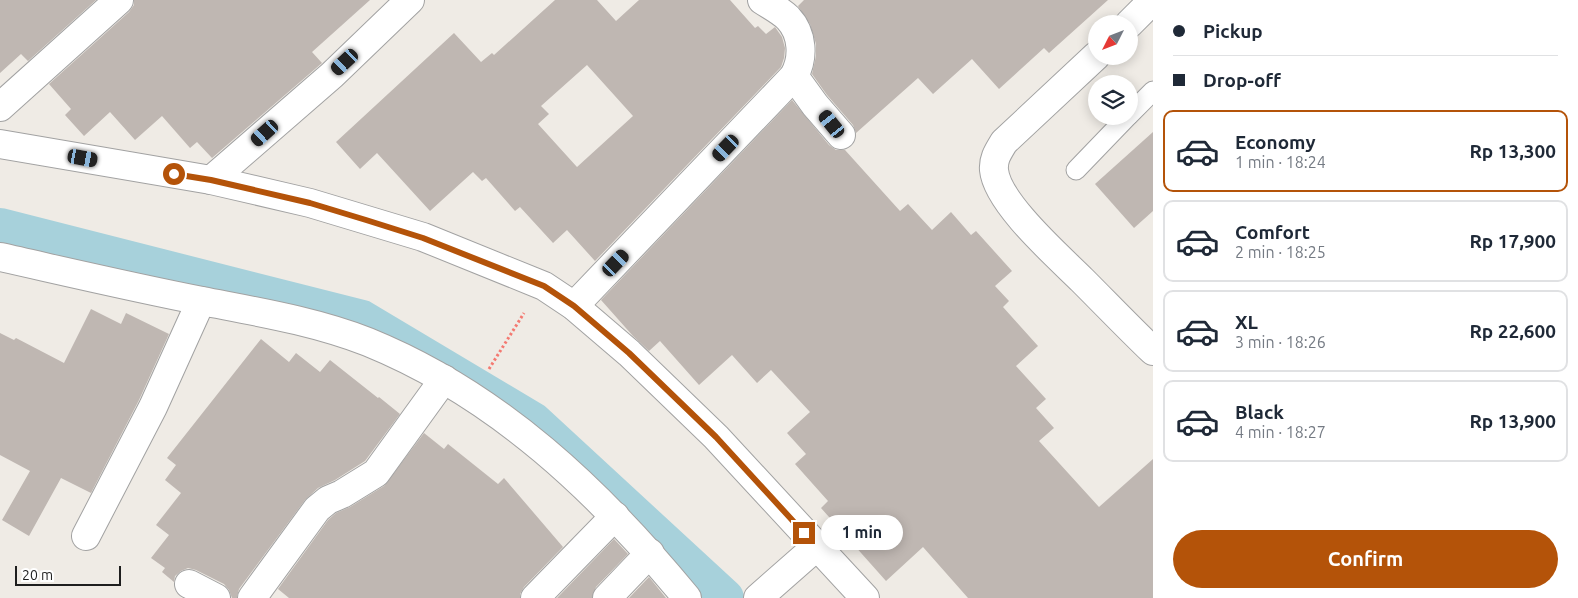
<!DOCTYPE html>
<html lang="en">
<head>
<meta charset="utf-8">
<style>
	:root { --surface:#fff; --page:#f2f2f3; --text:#1f2937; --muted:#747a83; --line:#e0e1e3; --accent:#b45309 }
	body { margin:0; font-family:Ubuntu,sans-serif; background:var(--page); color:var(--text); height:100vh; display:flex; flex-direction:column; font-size:19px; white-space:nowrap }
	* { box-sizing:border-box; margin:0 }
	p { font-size:16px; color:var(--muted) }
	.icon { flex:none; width:28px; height:28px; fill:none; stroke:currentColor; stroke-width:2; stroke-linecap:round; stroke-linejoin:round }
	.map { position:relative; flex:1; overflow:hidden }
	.side { display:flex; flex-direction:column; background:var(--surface); width:425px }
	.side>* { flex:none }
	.top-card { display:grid; align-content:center; height:110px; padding:0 20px; background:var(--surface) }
	.needle { width:32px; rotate:228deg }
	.tools { position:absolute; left:1088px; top:15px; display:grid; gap:10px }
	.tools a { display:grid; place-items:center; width:50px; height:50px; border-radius:50%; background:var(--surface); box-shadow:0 2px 12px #0003; font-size:25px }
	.scale { position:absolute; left:15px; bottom:12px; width:106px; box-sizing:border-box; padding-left:5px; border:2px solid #1e1e1e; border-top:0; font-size:14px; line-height:18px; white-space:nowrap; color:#1e1e1e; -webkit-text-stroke:4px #fff; paint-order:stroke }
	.end { position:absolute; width:22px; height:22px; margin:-11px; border:6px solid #b45309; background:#fff; box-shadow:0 0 0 2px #fff }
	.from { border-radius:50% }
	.bubble { position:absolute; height:35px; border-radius:18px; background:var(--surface); box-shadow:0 2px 12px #0003; font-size:16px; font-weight:600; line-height:35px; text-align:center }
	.car { position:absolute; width:15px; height:30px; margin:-15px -8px; border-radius:6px; box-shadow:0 0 4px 1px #0007; background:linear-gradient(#222 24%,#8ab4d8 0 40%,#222 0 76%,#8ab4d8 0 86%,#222 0) }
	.top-card b { display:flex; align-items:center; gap:18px; height:48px; font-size:19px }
	.top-card b+b { border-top:1px solid var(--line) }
	.top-card i { width:12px; height:12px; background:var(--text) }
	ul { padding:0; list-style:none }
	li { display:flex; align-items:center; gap:15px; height:82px; margin:0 10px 8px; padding:0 10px; border:2px solid var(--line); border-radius:10px }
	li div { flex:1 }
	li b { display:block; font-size:19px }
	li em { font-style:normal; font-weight:600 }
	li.selected { border-color:var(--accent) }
	li>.icon { width:45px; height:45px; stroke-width:1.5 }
	.cta { display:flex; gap:10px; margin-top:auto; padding:10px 20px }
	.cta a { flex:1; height:58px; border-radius:30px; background:var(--accent); color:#fff; font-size:20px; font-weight:600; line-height:58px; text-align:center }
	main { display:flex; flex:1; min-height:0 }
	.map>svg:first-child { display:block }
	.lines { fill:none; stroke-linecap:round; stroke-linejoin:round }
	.canal { stroke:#a7d1db; stroke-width:38 }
	.building { fill:#bfb7b2; fill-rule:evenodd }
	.lane-casing { stroke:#a2a2a2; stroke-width:21 }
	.street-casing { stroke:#a2a2a2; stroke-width:30 }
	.path { stroke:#f47971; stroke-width:3; stroke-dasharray:2.5 2.5; stroke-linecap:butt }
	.lane { stroke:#fff; stroke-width:19 }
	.street { stroke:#fff; stroke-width:28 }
	.route { stroke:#b45309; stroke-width:6 }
</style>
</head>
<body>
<main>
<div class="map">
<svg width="1153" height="598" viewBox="0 0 1153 598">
	<rect width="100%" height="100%" fill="#efebe5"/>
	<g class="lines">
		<path class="canal" d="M 0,227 L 362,319 L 533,421 L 725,598"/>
	</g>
	<g class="building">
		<path d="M 0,0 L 96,0 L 28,61 L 21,54 L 0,73 Z"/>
		<path d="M 134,0 L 370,0 L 312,52 L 322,63 L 212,158 L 197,142 L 190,148 L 162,116 L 135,140 L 110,112 L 84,136 L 65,115 L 71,109 L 49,84 L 129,12 L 134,5 Z"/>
		<path d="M 555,0 L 597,0 L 616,21 L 639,0 L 730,0 L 755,28 L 758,26 L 766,34 L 775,27 L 782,37 L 785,48 L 784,58 L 781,67 L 595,261 L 567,230 L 553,243 L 520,207 L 515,211 L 486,178 L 482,181 L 473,172 L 430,211 L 377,153 L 360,169 L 336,142 L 454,33 L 481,62 L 492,53 L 494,55 ZM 587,65 L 633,116 L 577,167 L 538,124 L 549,114 L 541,106 Z"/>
		<path d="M 804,0 L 1108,0 L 1049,53 L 1044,48 L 999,89 L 972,59 L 933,94 L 918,78 L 856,133 L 853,125 L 827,95 L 812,74 L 816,56 L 816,44 L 810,24 L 798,6 Z"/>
		<path d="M 792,100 L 829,145 L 836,150 L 845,150 L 900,211 L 908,204 L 932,230 L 951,212 L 971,235 L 976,231 L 1012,271 L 995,286 L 1009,301 L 1003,307 L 1038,346 L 1016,366 L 1046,399 L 1036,408 L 1054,428 L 1039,441 L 1099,507 L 1153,459 L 1153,598 L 968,598 L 923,547 L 886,581 L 821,508 L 828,501 L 795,464 L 806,454 L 787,433 L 810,412 L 771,370 L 757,383 L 732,355 L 699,385 L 660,341 L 649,351 L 633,336 L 601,300 Z"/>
		<path d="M 1153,132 L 1153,211 L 1134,228 L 1095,184 Z"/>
		<path d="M 91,309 L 121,324 L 126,313 L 169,334 L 139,400 L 91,493 L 61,478 L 29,536 L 2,520 L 30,471 L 0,455 L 0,333 L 14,340 L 16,338 L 64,363 Z"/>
		<path d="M 261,339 L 289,362 L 296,353 L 320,372 L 330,360 L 378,398 L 379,397 L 400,414 L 365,461 L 335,480 L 318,488 L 305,500 L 239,589 L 237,598 L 232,598 L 229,590 L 224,584 L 196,570 L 188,568 L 181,571 L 175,576 L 174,582 L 162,572 L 165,568 L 151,558 L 169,535 L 156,525 L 181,493 L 165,480 L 176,465 L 167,458 Z"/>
		<path d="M 424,433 L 444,449 L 448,444 L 498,484 L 504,478 L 563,547 L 524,587 L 520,594 L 520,598 L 289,598 L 278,589 L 328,520 L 336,513 L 350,507 L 384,486 Z"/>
		<path d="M 614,539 L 628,554 L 596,587 L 592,598 L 557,598 Z"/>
		<path d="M 649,577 L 666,598 L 629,598 Z"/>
	</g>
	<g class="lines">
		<g class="lane-casing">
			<g id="lane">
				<path d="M 1129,115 L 1153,91"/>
				<path d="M 1076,170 L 1128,116"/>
			</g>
		</g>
		<g class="street-casing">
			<g id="street">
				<path d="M 1129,24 L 1144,9 L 1149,0"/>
				<path d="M 1096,56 L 1004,142 C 998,152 993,159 994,170 C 997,203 1059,257 1082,280 C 1106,304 1129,328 1153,351"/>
				<path d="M 794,76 L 815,105 L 841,135"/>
				<path d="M 0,107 L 119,0"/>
				<path d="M 0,144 L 211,180 L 310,203 L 423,237 L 544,286 L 574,306 L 629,353 L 716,437 L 865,598"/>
				<path d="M 211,180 L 332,75 L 410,0"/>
				<path d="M 0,257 C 67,272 135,288 202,301 C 258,312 314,321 368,342 C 498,395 599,491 687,598"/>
				<path d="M 574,306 L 794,76 C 804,58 803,34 788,18 C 781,11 771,6 762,0"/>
				<path d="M 86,536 L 153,407 L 201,301"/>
				<path d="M 189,584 L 216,598"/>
				<path d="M 252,598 L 317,509 L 328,500 L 342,494 L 376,473 L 444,379"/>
				<path d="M 535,598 L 615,516"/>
				<path d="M 607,598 L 650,553"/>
				<path d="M 758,598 L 816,547"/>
			</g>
		</g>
		<path class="path" d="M 489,369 L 524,313"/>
		<use href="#lane" class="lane"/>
		<use href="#street" class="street"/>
	</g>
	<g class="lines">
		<path class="route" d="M 174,174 L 211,180 L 310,203 L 366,220 L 423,238 L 544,286 L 574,306 L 629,353 L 716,437 L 804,533"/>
	</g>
</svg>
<div class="tools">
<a><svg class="needle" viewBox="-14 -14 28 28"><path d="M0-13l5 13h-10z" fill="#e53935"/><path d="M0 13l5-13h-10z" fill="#747a83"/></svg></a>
<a><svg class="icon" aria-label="layers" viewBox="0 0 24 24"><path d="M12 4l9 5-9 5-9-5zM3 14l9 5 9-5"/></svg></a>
</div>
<div class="scale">20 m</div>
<i class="end from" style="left:174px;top:174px"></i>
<i class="end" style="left:804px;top:533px"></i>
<div class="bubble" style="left:821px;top:515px;width:82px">1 min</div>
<i class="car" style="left:345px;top:62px;rotate:227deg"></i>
<i class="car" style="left:832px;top:124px;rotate:321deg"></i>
<i class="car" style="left:265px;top:133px;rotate:228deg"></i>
<i class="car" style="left:726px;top:148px;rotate:224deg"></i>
<i class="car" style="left:83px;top:158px;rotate:100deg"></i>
<i class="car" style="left:616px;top:263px;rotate:44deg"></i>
</div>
<section class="side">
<div class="top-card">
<b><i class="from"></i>Pickup</b>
<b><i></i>Drop-off</b>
</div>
<ul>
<li class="selected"><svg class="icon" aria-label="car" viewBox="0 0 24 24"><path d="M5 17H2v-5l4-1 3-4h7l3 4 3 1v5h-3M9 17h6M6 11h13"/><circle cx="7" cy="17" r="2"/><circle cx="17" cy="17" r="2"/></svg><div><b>Economy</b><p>1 min · 18:24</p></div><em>Rp 13,300</em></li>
<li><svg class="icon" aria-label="car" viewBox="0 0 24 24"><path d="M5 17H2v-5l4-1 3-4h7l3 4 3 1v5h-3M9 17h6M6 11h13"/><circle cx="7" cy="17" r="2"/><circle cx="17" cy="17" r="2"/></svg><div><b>Comfort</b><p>2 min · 18:25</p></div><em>Rp 17,900</em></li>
<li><svg class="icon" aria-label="car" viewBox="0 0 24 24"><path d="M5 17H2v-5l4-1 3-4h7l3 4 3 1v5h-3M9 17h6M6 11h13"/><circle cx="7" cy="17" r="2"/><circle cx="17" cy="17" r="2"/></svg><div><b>XL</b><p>3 min · 18:26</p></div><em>Rp 22,600</em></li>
<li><svg class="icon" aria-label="car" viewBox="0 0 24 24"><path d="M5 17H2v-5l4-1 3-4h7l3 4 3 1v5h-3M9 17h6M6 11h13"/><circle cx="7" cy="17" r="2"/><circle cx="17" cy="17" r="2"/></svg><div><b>Black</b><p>4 min · 18:27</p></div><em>Rp 13,900</em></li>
</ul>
<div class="cta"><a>Confirm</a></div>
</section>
</main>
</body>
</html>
